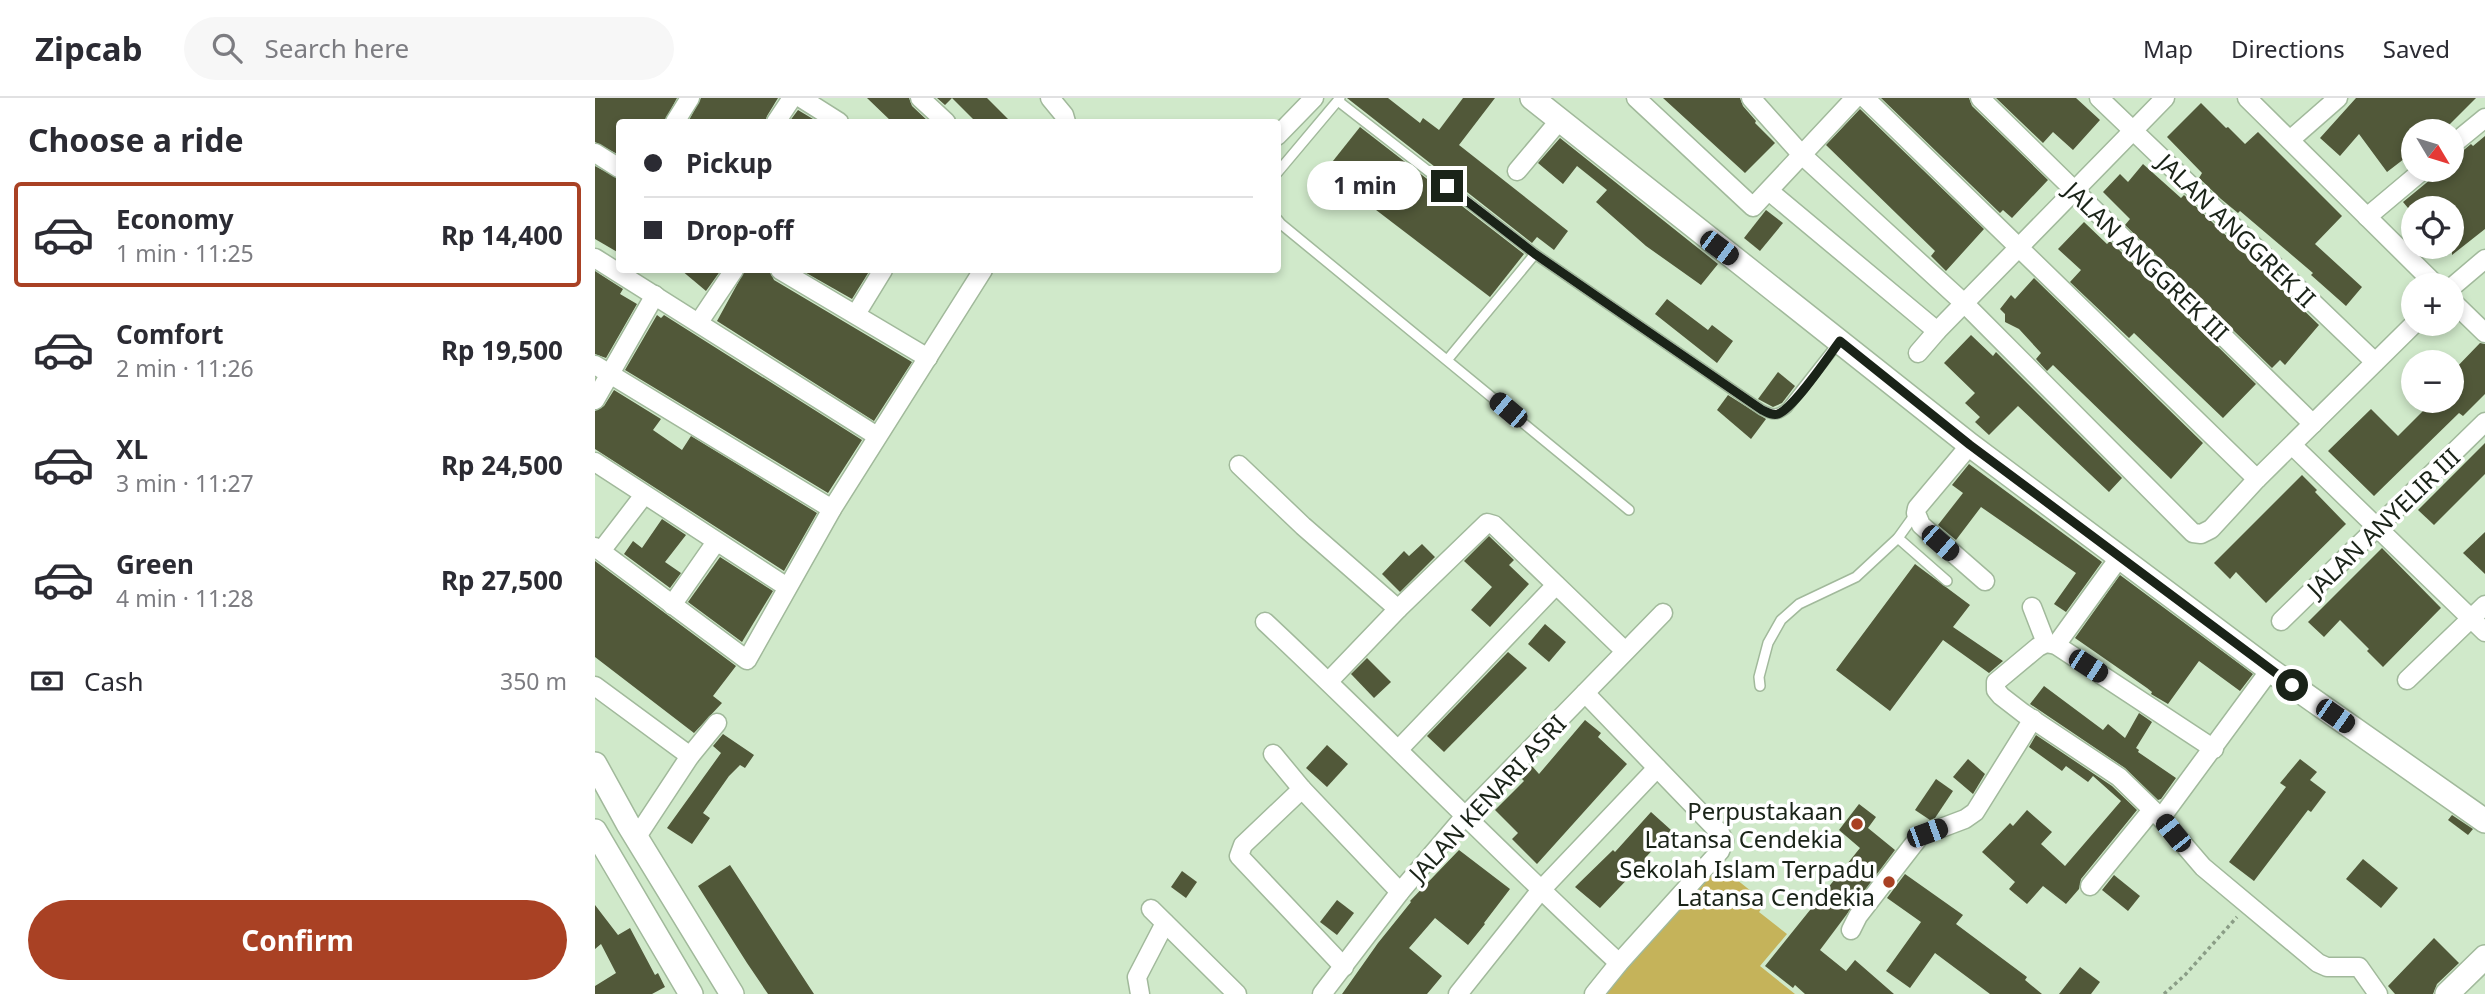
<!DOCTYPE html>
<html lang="en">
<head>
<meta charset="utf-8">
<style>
	:root { --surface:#fff; --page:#f7f7f7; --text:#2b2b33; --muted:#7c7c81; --line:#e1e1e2; --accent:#a94124 }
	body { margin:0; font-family:"Noto Sans",sans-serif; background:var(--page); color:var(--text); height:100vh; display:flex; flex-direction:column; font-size:26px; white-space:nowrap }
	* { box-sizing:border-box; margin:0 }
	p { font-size:23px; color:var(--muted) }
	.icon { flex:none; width:38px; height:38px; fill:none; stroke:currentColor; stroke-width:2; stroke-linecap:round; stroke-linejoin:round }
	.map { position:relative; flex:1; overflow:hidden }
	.details { display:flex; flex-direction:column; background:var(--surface); width:595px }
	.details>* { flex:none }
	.banner { position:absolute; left:21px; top:21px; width:665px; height:154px; border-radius:7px; box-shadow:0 4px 10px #0003; display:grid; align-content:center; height:154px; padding:0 28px; background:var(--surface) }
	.needle { width:46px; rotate:128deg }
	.buttons { position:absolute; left:1806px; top:21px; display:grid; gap:14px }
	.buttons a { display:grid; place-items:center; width:63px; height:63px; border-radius:50%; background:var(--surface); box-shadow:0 4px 10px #0003; font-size:35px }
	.end { position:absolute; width:32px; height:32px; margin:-16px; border:9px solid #1a2318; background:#fff; box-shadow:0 0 0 4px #fff }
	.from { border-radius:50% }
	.bubble { position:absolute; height:49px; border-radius:24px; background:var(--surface); box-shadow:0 4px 10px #0003; font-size:23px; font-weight:700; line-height:49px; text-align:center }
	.car { position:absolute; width:21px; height:42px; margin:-21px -10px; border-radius:9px; box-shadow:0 0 5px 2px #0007; background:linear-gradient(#222 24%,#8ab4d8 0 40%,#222 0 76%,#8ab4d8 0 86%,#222 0) }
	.banner b { display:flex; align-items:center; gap:24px; height:66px; font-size:26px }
	.banner b+b { border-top:2px solid var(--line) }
	.banner i { width:18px; height:18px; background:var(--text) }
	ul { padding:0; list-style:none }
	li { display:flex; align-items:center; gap:21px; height:105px; margin:0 14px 10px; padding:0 14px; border:4px solid transparent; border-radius:7px }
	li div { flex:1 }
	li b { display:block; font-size:26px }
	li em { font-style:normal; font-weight:700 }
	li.current { border-color:var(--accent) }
	li>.icon { width:63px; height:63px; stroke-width:1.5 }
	h2 { padding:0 28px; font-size:32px; line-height:84px }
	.pay { display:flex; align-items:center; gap:18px; height:77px; padding:0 28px; font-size:26px }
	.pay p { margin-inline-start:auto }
	.button { display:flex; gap:14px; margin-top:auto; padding:14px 28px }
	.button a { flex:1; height:80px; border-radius:42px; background:var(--accent); color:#fff; font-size:28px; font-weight:700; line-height:80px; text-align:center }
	header { display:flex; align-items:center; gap:42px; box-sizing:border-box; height:98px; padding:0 35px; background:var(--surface); border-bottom:2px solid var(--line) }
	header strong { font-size:33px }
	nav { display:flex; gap:38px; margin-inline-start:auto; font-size:24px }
	.search { width:490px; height:63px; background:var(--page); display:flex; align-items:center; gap:18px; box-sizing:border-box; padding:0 24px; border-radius:38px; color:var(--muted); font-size:26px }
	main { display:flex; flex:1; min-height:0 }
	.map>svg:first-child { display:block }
	.green { fill:#c5b35a }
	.building { fill:#515839 }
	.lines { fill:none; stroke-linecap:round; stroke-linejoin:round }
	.service-casing { stroke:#a1b99b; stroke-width:12 }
	.minor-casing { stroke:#a1b99b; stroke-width:21 }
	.tertiary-casing { stroke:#a1b99b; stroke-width:26 }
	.path { stroke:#8a9d86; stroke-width:3.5; stroke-dasharray:3.5 3.5; stroke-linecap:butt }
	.service { stroke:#fff; stroke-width:9 }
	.minor { stroke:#fff; stroke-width:18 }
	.tertiary { stroke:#fff; stroke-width:23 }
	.route { stroke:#1a2318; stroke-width:9 }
	.poi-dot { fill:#a94124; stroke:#fff; stroke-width:2.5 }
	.labels { text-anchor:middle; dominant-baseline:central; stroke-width:7; stroke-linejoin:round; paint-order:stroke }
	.street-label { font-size:24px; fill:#1a2318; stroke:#fff }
	.poi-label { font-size:24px; fill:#1a2318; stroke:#fff; text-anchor:end }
</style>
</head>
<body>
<header>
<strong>Zipcab</strong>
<div class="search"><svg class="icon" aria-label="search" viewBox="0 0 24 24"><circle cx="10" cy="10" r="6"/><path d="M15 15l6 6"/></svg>Search here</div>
<nav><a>Map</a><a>Directions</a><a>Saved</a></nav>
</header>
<main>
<section class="details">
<h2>Choose a ride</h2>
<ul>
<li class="current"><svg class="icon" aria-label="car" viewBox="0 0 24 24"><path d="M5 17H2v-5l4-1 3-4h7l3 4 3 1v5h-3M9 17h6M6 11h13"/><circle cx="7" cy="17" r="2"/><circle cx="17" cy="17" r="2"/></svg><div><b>Economy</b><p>1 min · 11:25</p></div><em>Rp 14,400</em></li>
<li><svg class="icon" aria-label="car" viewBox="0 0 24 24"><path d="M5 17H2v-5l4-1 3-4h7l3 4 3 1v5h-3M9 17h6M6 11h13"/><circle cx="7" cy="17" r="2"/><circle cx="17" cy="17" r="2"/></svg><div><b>Comfort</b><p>2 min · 11:26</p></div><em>Rp 19,500</em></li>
<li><svg class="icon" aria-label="car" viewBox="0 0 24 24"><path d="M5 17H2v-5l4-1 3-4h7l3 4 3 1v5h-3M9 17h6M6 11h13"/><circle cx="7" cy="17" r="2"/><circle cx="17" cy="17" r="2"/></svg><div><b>XL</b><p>3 min · 11:27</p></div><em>Rp 24,500</em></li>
<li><svg class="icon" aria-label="car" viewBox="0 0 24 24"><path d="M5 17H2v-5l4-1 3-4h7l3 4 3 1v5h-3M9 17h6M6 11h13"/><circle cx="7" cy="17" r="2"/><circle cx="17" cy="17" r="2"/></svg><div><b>Green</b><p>4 min · 11:28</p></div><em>Rp 27,500</em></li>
</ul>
<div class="pay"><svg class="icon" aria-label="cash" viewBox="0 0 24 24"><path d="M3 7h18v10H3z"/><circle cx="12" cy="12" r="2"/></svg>Cash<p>350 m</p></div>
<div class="button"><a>Confirm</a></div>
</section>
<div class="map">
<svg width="1890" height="896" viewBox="0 0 1890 896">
	<rect width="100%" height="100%" fill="#d0e9ca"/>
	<path class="green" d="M 1117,762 L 1171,805 L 1164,814 L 1192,836 L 1165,868 L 1200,896 L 1002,896 Z"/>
	<g class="building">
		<path d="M 0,0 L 82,0 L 69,24 L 24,24 L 24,57 L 0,44 Z"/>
		<path d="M 106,0 L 183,0 L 172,18 L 170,24 L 93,24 Z"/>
		<path d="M 272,0 L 314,0 L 317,8 L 334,24 L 297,24 Z"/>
		<path d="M 342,0 L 392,0 L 416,24 L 381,24 L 357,0 L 350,7 Z"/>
		<path d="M 752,0 L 793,0 L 825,25 L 828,20 L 844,32 L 868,0 L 900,0 L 864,47 L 973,133 L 959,152 L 942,139 L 937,145 Z"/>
		<path d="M 1068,0 L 1145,0 L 1148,8 L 1161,23 L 1160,25 L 1180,45 L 1150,75 Z"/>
		<path d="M 1286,0 L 1374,0 L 1377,8 L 1453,82 L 1417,120 L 1408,112 L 1405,115 Z"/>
		<path d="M 1401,0 L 1481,0 L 1505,22 L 1478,52 L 1458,34 L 1448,45 Z"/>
		<path d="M 1761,0 L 1881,0 L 1848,33 L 1818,33 L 1818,54 L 1792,74 L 1764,36 L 1745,58 L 1725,40 Z"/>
		<path d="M 1606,5 L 1631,30 L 1633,29 L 1650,46 L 1663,34 L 1747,118 L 1720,146 L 1767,189 L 1751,208 L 1716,177 L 1718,175 L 1645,113 L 1643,115 L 1626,101 L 1604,80 L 1607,75 L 1572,39 Z"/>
		<path d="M 1265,11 L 1389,131 L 1351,173 L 1336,158 L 1340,153 L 1231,47 Z"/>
		<path d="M 203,12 L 223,24 L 194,24 Z"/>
		<path d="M 765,29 L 929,156 L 895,199 L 730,73 Z"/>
		<path d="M 1890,38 L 1890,131 L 1857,157 L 1857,110 L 1813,110 L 1808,104 L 1847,72 L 1857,72 L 1857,58 L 1864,56 L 1876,46 L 1878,48 Z"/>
		<path d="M 965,40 L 1123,166 L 1106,187 L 1051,148 L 1001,104 L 1012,92 L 982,68 L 968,86 L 943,65 Z"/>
		<path d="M 1548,66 L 1586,100 L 1589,97 L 1724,227 L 1690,267 L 1685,262 L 1677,270 L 1530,127 L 1535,121 L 1508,94 L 1525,76 L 1533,84 Z"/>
		<path d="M 0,68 L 24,81 L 24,155 L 0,141 Z"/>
		<path d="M 1171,112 L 1188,125 L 1165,153 L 1149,140 Z"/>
		<path d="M 1489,124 L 1512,146 L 1515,143 L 1661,286 L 1628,320 L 1539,235 L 1534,240 L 1475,184 L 1486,172 L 1463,151 Z"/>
		<path d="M 86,172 L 126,172 L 111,193 Z"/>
		<path d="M 150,172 L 174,172 L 179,182 L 317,264 L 279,323 L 122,223 Z"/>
		<path d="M 206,172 L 275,172 L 257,201 Z"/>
		<path d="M 0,173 L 28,191 L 25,196 L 42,206 L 11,260 L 0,256 Z"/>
		<path d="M 1439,180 L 1608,345 L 1576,381 L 1458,267 L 1452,273 L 1441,261 L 1446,255 L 1424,231 L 1410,224 L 1410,216 L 1405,211 L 1416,197 L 1420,201 Z"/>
		<path d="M 1072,201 L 1113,232 L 1117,227 L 1138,243 L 1122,265 L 1060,216 Z"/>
		<path d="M 62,217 L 66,220 L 69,217 L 267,342 L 233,395 L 30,272 Z"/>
		<path d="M 1376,237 L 1398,258 L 1401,254 L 1527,380 L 1514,394 L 1423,308 L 1394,337 L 1380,324 L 1385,319 L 1370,305 L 1380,295 L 1349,265 Z"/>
		<path d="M 1885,245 L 1890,246 L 1890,296 L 1868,318 L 1864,315 L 1779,398 L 1733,353 L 1776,311 L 1803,338 L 1838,303 L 1857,303 L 1857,274 Z"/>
		<path d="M 1183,274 L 1200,288 L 1187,305 L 1178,309 L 1163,301 Z"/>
		<path d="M 19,292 L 66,321 L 58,332 L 87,352 L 96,338 L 222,415 L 189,473 L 0,351 L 0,313 L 9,308 Z"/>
		<path d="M 1133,297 L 1171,321 L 1156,341 L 1122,312 Z"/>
		<path d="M 1890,345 L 1890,376 L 1839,427 L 1823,412 Z"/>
		<path d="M 1374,366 L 1507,464 L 1471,514 L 1459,506 L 1481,475 L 1386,409 L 1361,442 L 1343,427 L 1368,395 L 1357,387 Z"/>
		<path d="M 1707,377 L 1722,392 L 1720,394 L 1751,426 L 1671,505 L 1641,474 L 1635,481 L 1619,465 Z"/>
		<path d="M 67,421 L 91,437 L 70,464 L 86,475 L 75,490 L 29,456 L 38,443 L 47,450 Z"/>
		<path d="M 1890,434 L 1890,476 L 1868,455 Z"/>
		<path d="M 894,438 L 919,462 L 914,467 L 934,486 L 895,529 L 876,512 L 897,489 L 869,463 Z"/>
		<path d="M 827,446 L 840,459 L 805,494 L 787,476 L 809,453 L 814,458 Z"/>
		<path d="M 1787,450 L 1846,510 L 1788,569 L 1772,553 L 1774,551 L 1745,522 L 1729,539 L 1713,524 Z"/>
		<path d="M 125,459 L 178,493 L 147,544 L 93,504 Z"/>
		<path d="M 0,463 L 141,568 L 118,598 L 127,605 L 99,635 L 0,559 Z"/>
		<path d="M 1320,466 L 1375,507 L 1358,529 L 1408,563 L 1394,575 L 1348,542 L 1295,613 L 1241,572 Z"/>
		<path d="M 1525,477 L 1658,576 L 1645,593 L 1604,563 L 1573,606 L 1556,596 L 1557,594 L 1552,590 L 1480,540 Z"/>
		<path d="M 950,526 L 971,544 L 954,564 L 933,546 Z"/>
		<path d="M 913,554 L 932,570 L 849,654 L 832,638 Z"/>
		<path d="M 772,560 L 796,584 L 779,600 L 756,576 Z"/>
		<path d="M 1449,588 L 1508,632 L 1513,626 L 1530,640 L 1544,615 L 1557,624 L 1541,650 L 1544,652 L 1543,654 L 1581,680 L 1566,701 L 1563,702 L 1530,670 L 1435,606 Z"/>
		<path d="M 990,622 L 1006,635 L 1003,639 L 1032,666 L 942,766 L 917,741 L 923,735 L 900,712 L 929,683 L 925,679 L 937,668 L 944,676 Z"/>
		<path d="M 128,636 L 159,657 L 150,670 L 145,667 L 134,678 L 108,715 L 115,720 L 97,746 L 72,730 L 126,655 L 118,648 Z"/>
		<path d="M 1441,637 L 1517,688 L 1542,712 L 1486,781 L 1484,791 L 1471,806 L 1448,788 L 1432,806 L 1414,791 L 1420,784 L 1387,754 L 1415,725 L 1418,728 L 1432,712 L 1457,734 L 1446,746 L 1470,768 L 1526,703 L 1498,678 L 1493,684 L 1471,668 L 1467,673 L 1434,649 Z"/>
		<path d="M 732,647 L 753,666 L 732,689 L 711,670 Z"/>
		<path d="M 1373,661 L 1390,676 L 1378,696 L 1358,679 Z"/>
		<path d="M 1705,661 L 1722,674 L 1715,682 L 1731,694 L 1716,714 L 1713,712 L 1659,783 L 1634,764 L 1691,689 L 1685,685 Z"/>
		<path d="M 1341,681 L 1358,693 L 1340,720 L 1335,722 L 1320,712 Z"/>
		<path d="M 1264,706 L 1281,719 L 1273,730 L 1300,752 L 1225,852 L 1251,873 L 1260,862 L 1299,896 L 1210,896 L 1200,887 L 1198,890 L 1170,868 L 1265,750 L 1244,732 Z"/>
		<path d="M 1056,714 L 1076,732 L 1051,759 L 1055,763 L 1044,774 L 1042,771 L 1005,810 L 980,789 L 1018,752 L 1020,754 Z"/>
		<path d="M 1857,717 L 1878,731 L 1873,737 L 1853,722 Z"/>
		<path d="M 864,752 L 915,791 L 889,825 L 890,826 L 873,847 L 840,820 L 814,850 L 847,878 L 832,896 L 747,896 L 783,845 L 816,804 L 815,803 Z"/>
		<path d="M 1768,761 L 1803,790 L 1786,810 L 1751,781 Z"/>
		<path d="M 135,767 L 185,844 L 219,896 L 173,896 L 152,865 L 103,788 Z"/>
		<path d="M 587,773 L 602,784 L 591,800 L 576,789 Z"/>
		<path d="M 1310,776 L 1368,817 L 1361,826 L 1432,879 L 1430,882 L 1447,896 L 1395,896 L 1340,855 L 1315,890 L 1291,873 L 1326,824 L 1292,800 Z"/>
		<path d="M 1519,777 L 1545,798 L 1533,813 L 1507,792 Z"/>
		<path d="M 742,802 L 759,815 L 742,837 L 725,824 Z"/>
		<path d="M 0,807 L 23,837 L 35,830 L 60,877 L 63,875 L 70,889 L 57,896 L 0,896 L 0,888 L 21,875 L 6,846 L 0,851 Z"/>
		<path d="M 1839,840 L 1864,865 L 1842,886 L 1838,896 L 1800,896 L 1793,888 Z"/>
		<path d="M 1485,869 L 1505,884 L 1496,896 L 1464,896 Z"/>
	</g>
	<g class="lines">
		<g class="service-casing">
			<g id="service">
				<path d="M 743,3 L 940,156 L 1167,312 C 1178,317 1182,318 1192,310 L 1244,244"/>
				<path d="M 682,75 L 745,0"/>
				<path d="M 682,121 L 686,126 L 1034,412"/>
				<path d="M 853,261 L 940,156"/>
				<path d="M 1303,440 L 1352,483"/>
				<path d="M 1165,588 L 1164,579 L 1173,545 L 1186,522 L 1204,506 L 1261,479 L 1303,440 L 1321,415"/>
			</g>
		</g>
		<g class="minor-casing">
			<g id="minor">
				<path d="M 206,0 L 244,24"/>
				<path d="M 325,0 L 351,24"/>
				<path d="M 455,0 L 469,17 L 471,24"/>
				<path d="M 1041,0 L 1158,109 L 1260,0"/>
				<path d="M 1156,0 L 1207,57 L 1370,206 L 1598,435 L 1606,436 L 1616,431 L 1662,381 L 1819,226"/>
				<path d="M 1270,0 L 1662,381"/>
				<path d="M 1385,0 L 1718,326"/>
				<path d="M 1504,0 L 1780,264"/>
				<path d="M 1652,0 L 1841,187"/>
				<path d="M 80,24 L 95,0"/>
				<path d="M 181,24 L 197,0"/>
				<path d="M 682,38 L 719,0"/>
				<path d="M 1695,42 L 1743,0"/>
				<path d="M 1857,47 L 1890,20"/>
				<path d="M 0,55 L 24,70"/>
				<path d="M 922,73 L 964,23"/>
				<path d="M 1174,93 L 1342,233"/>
				<path d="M 1772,119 L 1828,72"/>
				<path d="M 0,160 L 282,338"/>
				<path d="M 185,172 L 333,260"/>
				<path d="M 1857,189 L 1890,161"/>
				<path d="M 1857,203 L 1890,235"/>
				<path d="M 261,216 L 288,172"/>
				<path d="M 104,224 L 139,172"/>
				<path d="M 1323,255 L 1342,233 L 1570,0"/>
				<path d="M 0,267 L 237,411"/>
				<path d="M 0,302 L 60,197"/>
				<path d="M 1375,347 L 1322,410 L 1321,415 L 1326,427 L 1390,483"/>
				<path d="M 1698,348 L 1890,534"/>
				<path d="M 0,364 L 192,489"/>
				<path d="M 644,367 L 708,428 L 803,511"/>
				<path d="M 0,449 L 152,562 L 237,411 L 388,172"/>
				<path d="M 6,453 L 49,397"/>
				<path d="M 77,507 L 121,444"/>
				<path d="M 1437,509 L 1451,545"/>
				<path d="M 1686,523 L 1890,324"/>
				<path d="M 670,524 C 790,636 903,754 1024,865"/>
				<path d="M 1461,547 L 1524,460"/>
				<path d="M 1812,582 L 1890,507"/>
				<path d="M 734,583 L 803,511 L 892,425 L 899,427 L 1030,553"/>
				<path d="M 0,588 L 95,658"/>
				<path d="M 990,595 L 1125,735 L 1129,743 L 1125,753 L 1024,865 L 999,896"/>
				<path d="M 804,651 L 961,487"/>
				<path d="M 1619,651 L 1461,547 L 1451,545 L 1443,549 L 1401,584 L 1401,592 L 1406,598 L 1428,615 L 1524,679 L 1566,720 L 1608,769 L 1723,865 L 1732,869 L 1764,869 L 1783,896"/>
				<path d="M 678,656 L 707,691 L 805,794"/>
				<path d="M 707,691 L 648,747 L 644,758 L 749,869"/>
				<path d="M 1566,720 L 1675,572"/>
				<path d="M 41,740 L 95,658 L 122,625"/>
				<path d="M 1495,788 L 1557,712"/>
				<path d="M 556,811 L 642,896"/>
				<path d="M 1256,832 L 1263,818 L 1325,738 L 1370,721 L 1380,714 L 1438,621"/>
				<path d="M 545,896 L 542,879 L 570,825"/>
				<path d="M 727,896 L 805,794 L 869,719 L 1068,515"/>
				<path d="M 863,896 L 945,793 L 1062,670"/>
			</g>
		</g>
		<g class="tertiary-casing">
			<g id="tertiary">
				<path d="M 937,0 L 1375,347 L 1675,572 L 1890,723"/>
				<path d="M 0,666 L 33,726 L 137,896"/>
				<path d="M 0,733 L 96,896"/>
				<path d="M 1852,896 L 1890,859"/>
			</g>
		</g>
		<path class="path" d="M 1569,896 L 1590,877 L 1642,819"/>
		<use href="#service" class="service"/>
		<use href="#minor" class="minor"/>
		<use href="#tertiary" class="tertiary"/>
	</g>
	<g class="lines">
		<path class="route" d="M 852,88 L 940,156 L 1167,312 C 1172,314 1177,318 1183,316 C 1199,310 1233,259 1245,243 L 1375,347 L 1697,587"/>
	</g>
	<g class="poi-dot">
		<circle cx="1262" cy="726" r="7"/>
		<circle cx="1294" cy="784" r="7"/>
	</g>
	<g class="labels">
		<g class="street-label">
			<text transform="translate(1642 132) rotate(44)">JALAN ANGGREK II</text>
			<text transform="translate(1552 163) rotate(44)">JALAN ANGGREK III</text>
			<text transform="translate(1788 424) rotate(-44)">JALAN ANYELIR III</text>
			<text transform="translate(892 700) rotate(-47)">JALAN KENARI ASRI</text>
		</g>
		<g class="poi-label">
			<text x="1248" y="712">Perpustakaan<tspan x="1248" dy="28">Latansa Cendekia</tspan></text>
			<text x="1280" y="770">Sekolah Islam Terpadu<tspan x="1280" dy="28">Latansa Cendekia</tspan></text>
		</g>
	</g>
</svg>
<div class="buttons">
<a><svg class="needle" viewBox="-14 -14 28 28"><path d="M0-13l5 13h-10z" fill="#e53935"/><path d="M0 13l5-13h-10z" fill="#7c7c81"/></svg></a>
<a><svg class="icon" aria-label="locate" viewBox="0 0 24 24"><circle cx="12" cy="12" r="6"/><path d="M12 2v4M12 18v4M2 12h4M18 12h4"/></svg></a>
<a>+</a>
<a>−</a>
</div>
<i class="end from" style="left:1697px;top:587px"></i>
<i class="end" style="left:852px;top:88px"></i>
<div class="bubble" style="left:712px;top:63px;width:116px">1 min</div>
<i class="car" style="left:1124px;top:150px;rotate:127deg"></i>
<i class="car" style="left:913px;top:312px;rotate:310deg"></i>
<i class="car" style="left:1345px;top:445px;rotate:131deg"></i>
<i class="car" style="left:1493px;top:568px;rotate:123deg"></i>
<i class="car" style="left:1740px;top:618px;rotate:125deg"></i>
<i class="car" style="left:1332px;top:735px;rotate:70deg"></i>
<i class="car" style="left:1578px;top:735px;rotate:321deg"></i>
<div class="banner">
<b><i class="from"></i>Pickup</b>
<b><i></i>Drop-off</b>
</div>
</div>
</main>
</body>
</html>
